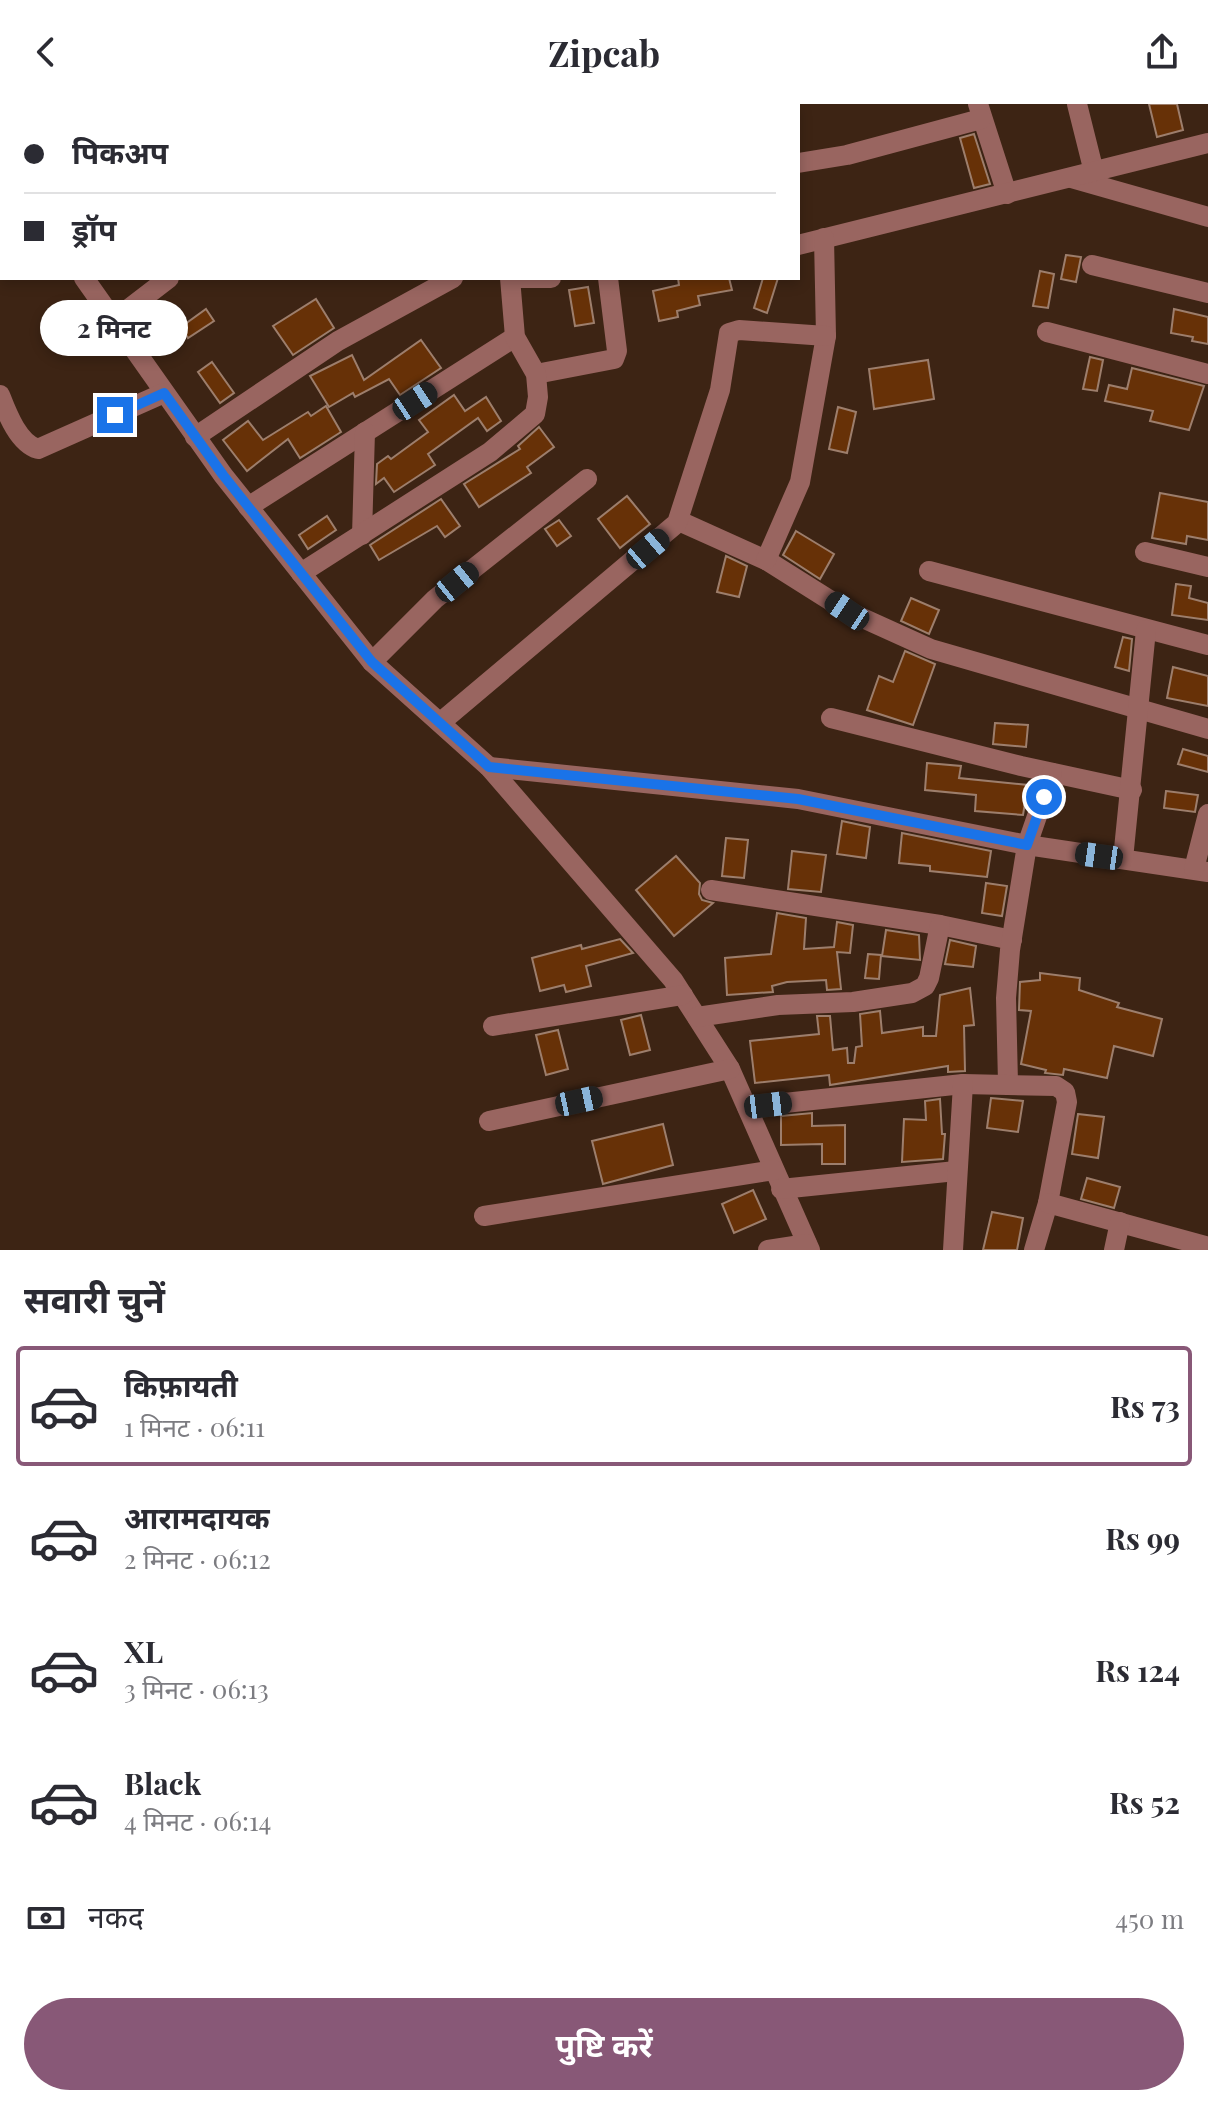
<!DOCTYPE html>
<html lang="hi">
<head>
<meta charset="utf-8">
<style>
	:root { --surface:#fff; --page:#f2f2f3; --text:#2b2b33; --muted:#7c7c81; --line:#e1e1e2; --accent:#885877 }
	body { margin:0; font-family:"Playfair Display","Noto Sans Devanagari",serif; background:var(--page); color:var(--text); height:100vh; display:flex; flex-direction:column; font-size:30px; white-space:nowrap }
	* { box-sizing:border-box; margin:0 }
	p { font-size:26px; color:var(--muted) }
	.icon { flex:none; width:44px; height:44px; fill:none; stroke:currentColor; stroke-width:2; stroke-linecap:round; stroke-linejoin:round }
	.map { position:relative; height:1146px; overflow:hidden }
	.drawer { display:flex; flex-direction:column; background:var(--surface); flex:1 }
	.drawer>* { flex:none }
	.top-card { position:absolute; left:0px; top:0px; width:800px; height:176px; box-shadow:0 4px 12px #0003; display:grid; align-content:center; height:176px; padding:0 24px; background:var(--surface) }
	.end { position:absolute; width:36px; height:36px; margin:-18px; border:10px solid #1a73e8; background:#fff; box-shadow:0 0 0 4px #fff }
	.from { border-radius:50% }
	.bubble { position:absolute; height:56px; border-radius:28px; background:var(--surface); box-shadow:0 4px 12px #0003; font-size:26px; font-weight:700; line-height:56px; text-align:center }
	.car { position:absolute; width:24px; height:48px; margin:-24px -12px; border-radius:10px; box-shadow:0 0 6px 2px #0007; background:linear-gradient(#222 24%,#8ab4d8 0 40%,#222 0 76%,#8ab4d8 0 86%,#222 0) }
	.top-card b { display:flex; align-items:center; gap:28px; height:76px; font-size:30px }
	.top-card b+b { border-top:2px solid var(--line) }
	.top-card i { width:20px; height:20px; background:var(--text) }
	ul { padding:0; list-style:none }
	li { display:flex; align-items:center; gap:24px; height:120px; margin:0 16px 12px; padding:0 8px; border:4px solid transparent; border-radius:8px }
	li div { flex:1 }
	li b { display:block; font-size:30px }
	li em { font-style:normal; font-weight:700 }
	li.active { border-color:var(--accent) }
	li>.icon { width:72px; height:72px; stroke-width:1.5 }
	h2 { padding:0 24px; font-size:36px; line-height:96px }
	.pay { display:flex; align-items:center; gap:20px; height:88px; padding:0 24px; font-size:30px }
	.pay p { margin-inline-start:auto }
	.primary-button { display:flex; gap:16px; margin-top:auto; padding:16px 24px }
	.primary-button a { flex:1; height:92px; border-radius:48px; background:var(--accent); color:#fff; font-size:32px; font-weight:700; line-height:92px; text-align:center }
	header { display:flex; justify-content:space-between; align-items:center; height:104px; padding:0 24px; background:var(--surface); font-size:36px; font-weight:700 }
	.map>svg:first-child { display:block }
	.building { fill:#673107; stroke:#9d7e6c; stroke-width:2 }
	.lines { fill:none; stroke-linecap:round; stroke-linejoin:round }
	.minor { stroke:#996560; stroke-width:20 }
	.route { stroke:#1a73e8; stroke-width:10 }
</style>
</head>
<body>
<header><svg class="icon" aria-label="back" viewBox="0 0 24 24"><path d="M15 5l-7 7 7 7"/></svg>Zipcab<svg class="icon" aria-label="share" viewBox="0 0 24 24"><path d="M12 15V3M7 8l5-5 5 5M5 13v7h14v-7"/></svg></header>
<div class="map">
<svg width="1208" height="1146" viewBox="0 0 1208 1146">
	<rect width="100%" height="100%" fill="#3d2414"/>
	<g class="building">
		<path d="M 1149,0 L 1177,0 L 1183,26 L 1157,33 Z"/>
		<path d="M 974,30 L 990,80 L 974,84 L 960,34 Z"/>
		<path d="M 1066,151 L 1081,153 L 1076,178 L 1061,175 Z"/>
		<path d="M 1040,167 L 1054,170 L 1048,204 L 1033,202 Z"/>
		<path d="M 678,174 L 729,174 L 732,186 L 698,192 L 700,201 L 677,207 L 678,213 L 659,217 L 653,187 L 679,181 Z"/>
		<path d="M 763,174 L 778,174 L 767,209 L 754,204 Z"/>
		<path d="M 588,183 L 594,219 L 575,222 L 569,186 Z"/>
		<path d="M 316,195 L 334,224 L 293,251 L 273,222 Z"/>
		<path d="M 206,205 L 214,217 L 188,234 L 181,223 Z"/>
		<path d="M 1174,205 L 1208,213 L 1208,240 L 1192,237 L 1193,233 L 1171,229 Z"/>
		<path d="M 421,236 L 441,264 L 400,291 L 389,275 L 355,293 L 353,289 L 329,303 L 310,272 L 352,251 L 364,276 Z"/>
		<path d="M 1090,253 L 1103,256 L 1097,287 L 1083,285 Z"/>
		<path d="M 928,256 L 934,295 L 874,305 L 869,265 Z"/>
		<path d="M 212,258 L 234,289 L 220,299 L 198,268 Z"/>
		<path d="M 1132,264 L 1204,282 L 1189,326 L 1150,317 L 1153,307 L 1105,297 L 1109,281 L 1127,285 Z"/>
		<path d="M 454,291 L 465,307 L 486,293 L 501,317 L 487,327 L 478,314 L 428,350 L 435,361 L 394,388 L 384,374 L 376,380 L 377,360 L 388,352 L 391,355 L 428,328 L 419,316 Z"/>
		<path d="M 326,302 L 341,328 L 300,354 L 288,335 L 247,367 L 223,336 L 248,317 L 263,336 L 308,308 L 311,312 Z"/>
		<path d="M 838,303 L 856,308 L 847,349 L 829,345 Z"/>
		<path d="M 539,323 L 554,343 L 527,363 L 531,369 L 479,403 L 464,380 L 520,345 L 518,342 Z"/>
		<path d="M 1160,389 L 1208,398 L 1208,436 L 1187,432 L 1186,440 L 1152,434 Z"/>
		<path d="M 627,392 L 650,420 L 620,444 L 598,415 Z"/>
		<path d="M 441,395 L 460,422 L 445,433 L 437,422 L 379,456 L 370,441 Z"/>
		<path d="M 327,412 L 336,426 L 308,445 L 299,431 Z"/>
		<path d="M 559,416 L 571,432 L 557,442 L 545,425 Z"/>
		<path d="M 796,427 L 834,450 L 820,475 L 783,451 Z"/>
		<path d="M 726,452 L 747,462 L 739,493 L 717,488 Z"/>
		<path d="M 1176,480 L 1191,482 L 1189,494 L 1208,499 L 1208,516 L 1172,511 Z"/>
		<path d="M 911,494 L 939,506 L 929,530 L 901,517 Z"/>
		<path d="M 1123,533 L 1132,535 L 1129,567 L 1115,563 Z"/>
		<path d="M 905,547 L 935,560 L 913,621 L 867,606 L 879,572 L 893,578 Z"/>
		<path d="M 1173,563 L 1208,572 L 1208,602 L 1167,594 Z"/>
		<path d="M 995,619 L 1028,621 L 1026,643 L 993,640 Z"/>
		<path d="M 1183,645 L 1208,652 L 1208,668 L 1178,660 Z"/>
		<path d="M 927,659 L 961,662 L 959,674 L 1028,681 L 1023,711 L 975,707 L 976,691 L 925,686 Z"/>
		<path d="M 1166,687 L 1198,691 L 1195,708 L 1164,704 Z"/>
		<path d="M 842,717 L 870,723 L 866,754 L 837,750 Z"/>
		<path d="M 902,729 L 991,747 L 987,773 L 930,767 L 930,762 L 899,759 Z"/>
		<path d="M 726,734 L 748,736 L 744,774 L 722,772 Z"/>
		<path d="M 792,747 L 826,751 L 821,788 L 788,785 Z"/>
		<path d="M 676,752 L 700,779 L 699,790 L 702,796 L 713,799 L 674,832 L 636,786 Z"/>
		<path d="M 986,779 L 1007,782 L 1002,812 L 982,809 Z"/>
		<path d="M 777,809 L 806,814 L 804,845 L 834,843 L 837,818 L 853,821 L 850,849 L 837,848 L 841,885 L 827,886 L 826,876 L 787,878 L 772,882 L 773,888 L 727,891 L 725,854 L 771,850 Z"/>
		<path d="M 886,826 L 919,831 L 920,856 L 882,852 Z"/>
		<path d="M 620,835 L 633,849 L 586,862 L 591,882 L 566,888 L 564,881 L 540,887 L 532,854 L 581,841 L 582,845 Z"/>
		<path d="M 950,836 L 976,842 L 973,863 L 945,860 Z"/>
		<path d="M 868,850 L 881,851 L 879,875 L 865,874 Z"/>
		<path d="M 1040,869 L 1080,874 L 1079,886 L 1119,899 L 1117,903 L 1162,915 L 1153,952 L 1114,942 L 1107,974 L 1064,965 L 1063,971 L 1045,969 L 1046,966 L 1021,960 L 1031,907 L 1019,906 L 1020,878 L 1040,876 Z"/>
		<path d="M 970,884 L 974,921 L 964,922 L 965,967 L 948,968 L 948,962 L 830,981 L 829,971 L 755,979 L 750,937 L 819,930 L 817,912 L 830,912 L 833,946 L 847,944 L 848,959 L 854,959 L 856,943 L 862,942 L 860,910 L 880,907 L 882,929 L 923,923 L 923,932 L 936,932 L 940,891 Z"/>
		<path d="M 641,911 L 650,946 L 630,951 L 621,916 Z"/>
		<path d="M 558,926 L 568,965 L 546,971 L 536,931 Z"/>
		<path d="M 991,994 L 1023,997 L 1018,1028 L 987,1024 Z"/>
		<path d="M 940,995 L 942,1030 L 945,1030 L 943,1055 L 902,1058 L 904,1015 L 926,1016 L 925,997 Z"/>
		<path d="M 812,1009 L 812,1022 L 845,1021 L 845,1060 L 822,1060 L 822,1040 L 781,1041 L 781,1012 Z"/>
		<path d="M 1078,1010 L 1104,1013 L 1098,1054 L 1072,1050 Z"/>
		<path d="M 663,1020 L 673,1061 L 603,1080 L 592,1037 Z"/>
		<path d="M 1087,1074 L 1120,1083 L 1114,1104 L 1081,1095 Z"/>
		<path d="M 753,1086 L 766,1115 L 734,1129 L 722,1100 Z"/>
		<path d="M 992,1108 L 1023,1114 L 1017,1146 L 983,1146 Z"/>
	</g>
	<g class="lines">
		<g class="minor">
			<path d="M 333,0 L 335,2"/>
			<path d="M 494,0 L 494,2"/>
			<path d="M 584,0 L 584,2"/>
			<path d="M 978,0 L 1007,90"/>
			<path d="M 1077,0 L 1094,68"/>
			<path d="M 657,2 L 669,0"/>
			<path d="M 0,26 L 2,29"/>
			<path d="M 798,59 L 847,51 L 981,15"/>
			<path d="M 1071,74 L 1208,113"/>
			<path d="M 798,141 L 1208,39"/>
			<path d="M 1092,161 L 1208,189"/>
			<path d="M 84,174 L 223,371 L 372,558 L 489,663 L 673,876 L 730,965 L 810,1146"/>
			<path d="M 516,174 L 551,174"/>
			<path d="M 113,217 L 169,174"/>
			<path d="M 1047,228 L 1208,270"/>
			<path d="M 536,270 L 614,255 L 617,247 L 608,174"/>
			<path d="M 0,291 C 7,309 18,339 38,345 L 164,289"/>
			<path d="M 195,333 L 338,237 L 453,174"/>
			<path d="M 248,403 L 515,233"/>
			<path d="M 679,417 L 766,456 L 847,507 L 931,545 L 1208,625"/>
			<path d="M 362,431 L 365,328"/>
			<path d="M 1145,448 L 1208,463"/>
			<path d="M 766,456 L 800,378 L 826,232 L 824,134"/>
			<path d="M 929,467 L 1208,541"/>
			<path d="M 301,469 L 490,348 L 535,310 L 538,293 L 536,270 L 515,233 L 510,174"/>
			<path d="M 372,558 L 435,495 L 587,375"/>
			<path d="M 831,614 L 1021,662 L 1132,686"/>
			<path d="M 441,618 L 677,419 L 720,286 L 729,229 L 739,226 L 826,232"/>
			<path d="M 489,663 L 798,695 L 1027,741 L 1208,768"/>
			<path d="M 1123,755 L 1146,526"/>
			<path d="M 1194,765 L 1208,710"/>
			<path d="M 711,786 L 940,821 L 1012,836"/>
			<path d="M 697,913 L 778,901 L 853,898 L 912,889 L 925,882 L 929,874 L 940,821"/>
			<path d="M 493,922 L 683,891"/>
			<path d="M 1008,979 L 1006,894 L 1010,846 L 1027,741 L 1052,669"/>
			<path d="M 747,1003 L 963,980 L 1056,982 L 1065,988 L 1067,998 L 1048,1099 L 1034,1146"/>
			<path d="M 489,1017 L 730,965"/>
			<path d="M 781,1085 L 956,1067"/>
			<path d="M 1048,1099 L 1205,1142"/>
			<path d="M 484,1112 L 774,1066"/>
			<path d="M 768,1146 L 807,1140"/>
			<path d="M 953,1146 L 963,980"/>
			<path d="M 1114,1146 L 1120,1118"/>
		</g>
	</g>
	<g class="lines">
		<path class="route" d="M 115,311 L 164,289 L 223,371 L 372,558 L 489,663 L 798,695 L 1027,741 L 1044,693"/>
	</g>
</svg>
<i class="end from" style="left:1044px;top:693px"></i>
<i class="end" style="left:115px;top:311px"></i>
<div class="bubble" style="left:40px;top:196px;width:148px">2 मिनट</div>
<i class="car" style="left:415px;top:297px;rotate:57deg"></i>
<i class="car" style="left:648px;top:445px;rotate:50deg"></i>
<i class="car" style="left:457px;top:478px;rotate:51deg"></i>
<i class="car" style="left:847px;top:507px;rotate:304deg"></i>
<i class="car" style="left:1099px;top:752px;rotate:278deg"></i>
<i class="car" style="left:579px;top:997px;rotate:78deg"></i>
<i class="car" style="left:768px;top:1001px;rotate:83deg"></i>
<div class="top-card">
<b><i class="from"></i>पिकअप</b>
<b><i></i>ड्रॉप</b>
</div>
</div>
<section class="drawer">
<h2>सवारी चुनें</h2>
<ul>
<li class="active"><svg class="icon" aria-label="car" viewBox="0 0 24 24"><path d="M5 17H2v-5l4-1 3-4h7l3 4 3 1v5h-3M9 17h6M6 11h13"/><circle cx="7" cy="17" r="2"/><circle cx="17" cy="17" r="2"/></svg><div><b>किफ़ायती</b><p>1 मिनट · 06:11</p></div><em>Rs 73</em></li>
<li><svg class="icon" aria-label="car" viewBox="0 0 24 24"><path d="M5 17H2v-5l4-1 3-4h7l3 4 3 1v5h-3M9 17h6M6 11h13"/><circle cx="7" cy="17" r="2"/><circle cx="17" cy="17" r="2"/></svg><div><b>आरामदायक</b><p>2 मिनट · 06:12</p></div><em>Rs 99</em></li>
<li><svg class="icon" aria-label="car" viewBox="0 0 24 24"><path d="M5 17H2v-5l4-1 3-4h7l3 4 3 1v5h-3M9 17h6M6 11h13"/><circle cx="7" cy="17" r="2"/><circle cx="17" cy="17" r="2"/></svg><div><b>XL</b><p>3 मिनट · 06:13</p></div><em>Rs 124</em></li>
<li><svg class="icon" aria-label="car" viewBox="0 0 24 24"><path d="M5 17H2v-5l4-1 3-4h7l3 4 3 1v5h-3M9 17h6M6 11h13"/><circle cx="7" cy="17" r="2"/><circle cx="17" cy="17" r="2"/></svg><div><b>Black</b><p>4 मिनट · 06:14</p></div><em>Rs 52</em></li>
</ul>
<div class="pay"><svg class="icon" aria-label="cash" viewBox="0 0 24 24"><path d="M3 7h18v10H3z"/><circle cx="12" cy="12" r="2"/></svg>नकद<p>450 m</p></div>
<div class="primary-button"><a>पुष्टि करें</a></div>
</section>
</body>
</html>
